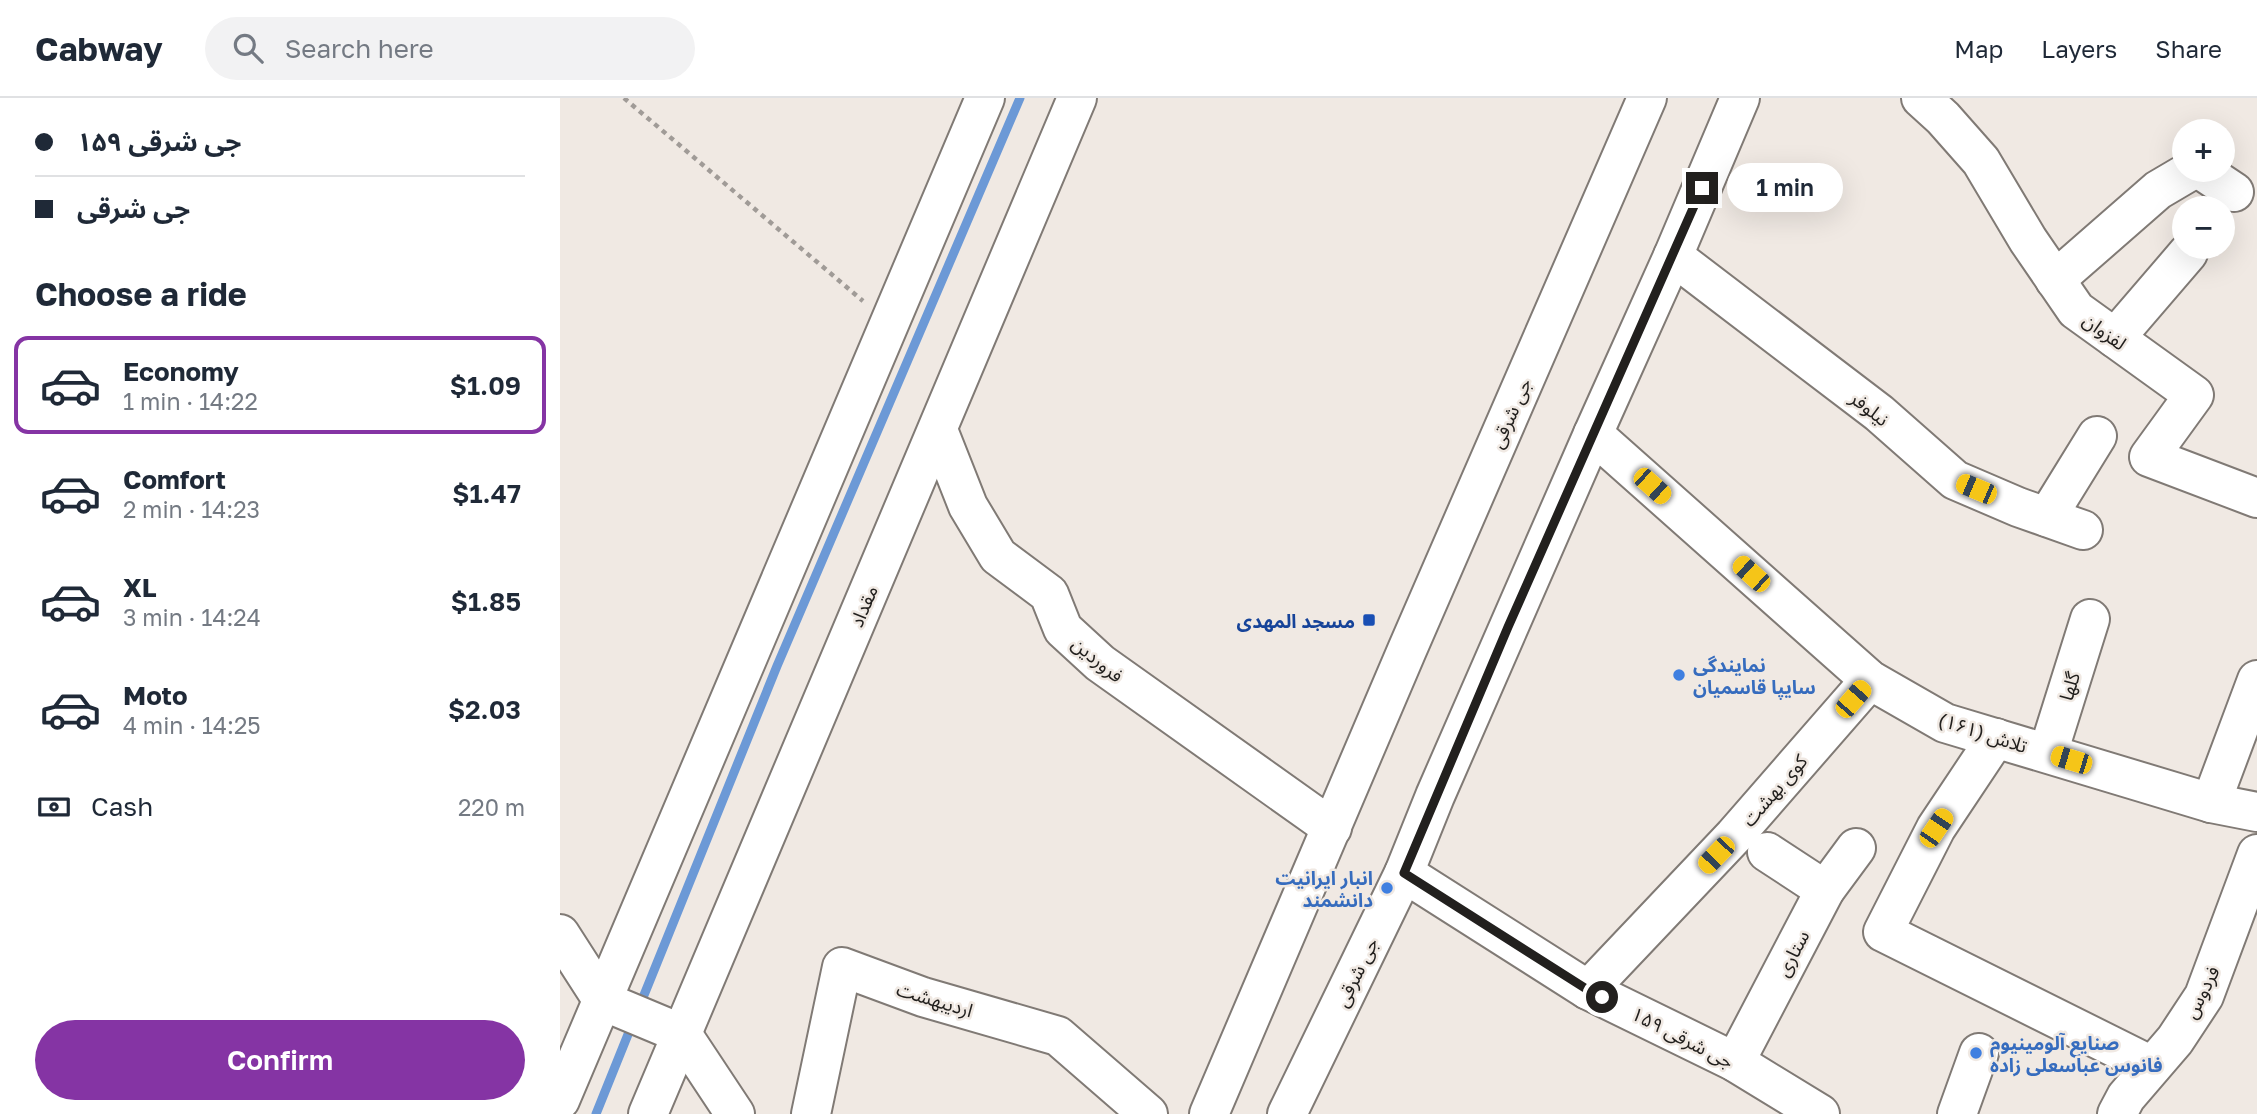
<!DOCTYPE html>
<html lang="en">
<head>
<meta charset="utf-8">
<style>
	:root { --surface:#fff; --page:#f2f2f3; --text:#1f2937; --muted:#747a83; --line:#e0e1e3; --accent:#8534a4 }
	body { margin:0; font-family:"Golos Text","Noto Sans Arabic",sans-serif; background:var(--page); color:var(--text); height:100vh; display:flex; flex-direction:column; font-size:26px; white-space:nowrap }
	* { box-sizing:border-box; margin:0 }
	p { font-size:23px; color:var(--muted) }
	.icon { flex:none; width:38px; height:38px; fill:none; stroke:currentColor; stroke-width:2; stroke-linecap:round; stroke-linejoin:round }
	.map { position:relative; flex:1; overflow:hidden }
	.panel { display:flex; flex-direction:column; background:var(--surface); width:560px }
	.panel>* { flex:none }
	.guide { display:grid; align-content:center; height:154px; padding:0 35px; background:var(--surface) }
	.buttons { position:absolute; left:1612px; top:21px; display:grid; gap:14px }
	.buttons a { display:grid; place-items:center; width:63px; height:63px; border-radius:50%; background:var(--surface); box-shadow:0 7px 28px #0002; font-size:35px }
	.end { position:absolute; width:32px; height:32px; margin:-16px; border:9px solid #22201e; background:#fff; box-shadow:0 0 0 4px #fff }
	.from { border-radius:50% }
	.bubble { position:absolute; height:49px; border-radius:24px; background:var(--surface); box-shadow:0 7px 28px #0002; font-size:23px; font-weight:600; line-height:49px; text-align:center }
	.car { position:absolute; width:21px; height:42px; margin:-21px -10px; border-radius:9px; box-shadow:0 0 5px 2px #0007; background:linear-gradient(#f5c518 24%,#345 0 40%,#f5c518 0 76%,#345 0 86%,#f5c518 0) }
	.guide b { display:flex; align-items:center; gap:24px; height:66px; font-size:26px }
	.guide b+b { border-top:2px solid var(--line) }
	.guide i { width:18px; height:18px; background:var(--text) }
	ul { padding:0; list-style:none }
	li { display:flex; align-items:center; gap:21px; height:98px; margin:0 14px 10px; padding:0 21px; border:4px solid transparent; border-radius:14px }
	li div { flex:1 }
	li b { display:block; font-size:26px }
	li em { font-style:normal; font-weight:600 }
	li.on { border-color:var(--accent) }
	li>.icon { width:63px; height:63px; stroke-width:1.5 }
	h2 { padding:0 35px; font-size:32px; line-height:84px }
	.pay { display:flex; align-items:center; gap:18px; height:77px; padding:0 35px; font-size:26px }
	.pay p { margin-inline-start:auto }
	.button { display:flex; gap:14px; margin-top:auto; padding:14px 35px }
	.button a { flex:1; height:80px; border-radius:42px; background:var(--accent); color:#fff; font-size:28px; font-weight:600; line-height:80px; text-align:center }
	header { display:flex; align-items:center; gap:42px; box-sizing:border-box; height:98px; padding:0 35px; background:var(--surface); border-bottom:2px solid var(--line) }
	header strong { font-size:33px }
	nav { display:flex; gap:38px; margin-inline-start:auto; font-size:24px }
	.search { width:490px; height:63px; background:var(--page); display:flex; align-items:center; gap:18px; box-sizing:border-box; padding:0 24px; border-radius:38px; color:var(--muted); font-size:26px }
	main { display:flex; flex:1; min-height:0 }
	.map>svg:first-child { display:block }
	.lines { fill:none; stroke-linecap:round; stroke-linejoin:round }
	.stream { stroke:#6c99d6; stroke-width:9 }
	.minor-casing { stroke:#807a75; stroke-width:42 }
	.major-casing { stroke:#807a75; stroke-width:42 }
	.path { stroke:#a09b97; stroke-width:4.5; stroke-dasharray:5 5; stroke-linecap:butt }
	.minor { stroke:#fff; stroke-width:38 }
	.major { stroke:#fff; stroke-width:38 }
	.route { stroke:#22201e; stroke-width:9 }
	.transit-dot { fill:#1a4fb4; stroke:#f0e9e3; stroke-width:2.5 }
	.shop-dot { fill:#3f7fe0; stroke:#f0e9e3; stroke-width:2.5 }
	.labels { text-anchor:middle; dominant-baseline:central; stroke-width:5; stroke-linejoin:round; paint-order:stroke }
	.street-label { font-size:19px; fill:#22201e; stroke:#f0e9e3 }
	.transit-label { font-size:19px; font-weight:bold; fill:#164399; stroke:#f0e9e3; text-anchor:end }
	.shop-label { font-size:19px; font-weight:bold; fill:#366cbe; stroke:#f0e9e3; text-anchor:start }
</style>
</head>
<body>
<header>
<strong>Cabway</strong>
<div class="search"><svg class="icon" aria-label="search" viewBox="0 0 24 24"><circle cx="10" cy="10" r="6"/><path d="M15 15l6 6"/></svg>Search here</div>
<nav><a>Map</a><a>Layers</a><a>Share</a></nav>
</header>
<main>
<section class="panel">
<div class="guide">
<b><i class="from"></i>جی شرقی ۱۵۹</b>
<b><i></i>جی شرقی</b>
</div>
<h2>Choose a ride</h2>
<ul>
<li class="on"><svg class="icon" aria-label="car" viewBox="0 0 24 24"><path d="M5 17H2v-5l4-1 3-4h7l3 4 3 1v5h-3M9 17h6M6 11h13"/><circle cx="7" cy="17" r="2"/><circle cx="17" cy="17" r="2"/></svg><div><b>Economy</b><p>1 min · 14:22</p></div><em>$1.09</em></li>
<li><svg class="icon" aria-label="car" viewBox="0 0 24 24"><path d="M5 17H2v-5l4-1 3-4h7l3 4 3 1v5h-3M9 17h6M6 11h13"/><circle cx="7" cy="17" r="2"/><circle cx="17" cy="17" r="2"/></svg><div><b>Comfort</b><p>2 min · 14:23</p></div><em>$1.47</em></li>
<li><svg class="icon" aria-label="car" viewBox="0 0 24 24"><path d="M5 17H2v-5l4-1 3-4h7l3 4 3 1v5h-3M9 17h6M6 11h13"/><circle cx="7" cy="17" r="2"/><circle cx="17" cy="17" r="2"/></svg><div><b>XL</b><p>3 min · 14:24</p></div><em>$1.85</em></li>
<li><svg class="icon" aria-label="car" viewBox="0 0 24 24"><path d="M5 17H2v-5l4-1 3-4h7l3 4 3 1v5h-3M9 17h6M6 11h13"/><circle cx="7" cy="17" r="2"/><circle cx="17" cy="17" r="2"/></svg><div><b>Moto</b><p>4 min · 14:25</p></div><em>$2.03</em></li>
</ul>
<div class="pay"><svg class="icon" aria-label="cash" viewBox="0 0 24 24"><path d="M3 7h18v10H3z"/><circle cx="12" cy="12" r="2"/></svg>Cash<p>220 m</p></div>
<div class="button"><a>Confirm</a></div>
</section>
<div class="map">
<svg width="1697" height="1016" viewBox="0 0 1697 1016">
	<rect width="100%" height="100%" fill="#f0e9e3"/>
	<g class="lines">
		<g class="stream">
			<path d="M 80,907 L 217,568 L 460,0"/>
			<path d="M 36,1016 L 73,924"/>
		</g>
		<g class="minor-casing">
			<g id="minor">
				<path d="M 1361,0 L 1383,20 L 1421,63 L 1468,142 L 1516,212 L 1634,297 L 1589,359 L 1697,400"/>
				<path d="M 1641,72 L 1674,94"/>
				<path d="M 1113,158 L 1319,315 L 1395,382 L 1458,409 L 1523,432"/>
				<path d="M 1495,182 L 1598,92 L 1632,72"/>
				<path d="M 1555,240 L 1628,155"/>
				<path d="M 378,332 L 408,408 L 438,458 L 489,496 L 503,531 L 540,565 L 772,730"/>
				<path d="M 1033,336 L 1310,582 L 1385,625 L 1651,705 L 1697,714"/>
				<path d="M 1487,419 L 1537,338"/>
				<path d="M 1436,640 L 1376,730 L 1323,834 L 1592,968"/>
				<path d="M 1488,655 L 1530,521"/>
				<path d="M 1651,705 L 1697,582"/>
				<path d="M 1207,754 L 1265,792"/>
				<path d="M 844,775 L 1028,892 L 1175,964 L 1260,1016"/>
				<path d="M 0,836 L 43,903"/>
				<path d="M 1028,892 L 1174,738 L 1310,582"/>
				<path d="M 122,936 L 175,1016"/>
				<path d="M 1175,964 L 1265,792 L 1296,750"/>
				<path d="M 251,1016 L 282,869 L 363,899 L 498,938 L 588,1016"/>
				<path d="M 1397,1016 L 1419,955"/>
				<path d="M 1557,1016 L 1566,999 L 1615,942 L 1644,898 L 1697,756"/>
			</g>
		</g>
		<g class="major-casing">
			<g id="major">
				<path d="M 43,903 L 122,936"/>
				<path d="M 0,1002 L 425,0"/>
				<path d="M 88,1016 L 517,0"/>
				<path d="M 649,1016 L 847,552 L 1087,0"/>
				<path d="M 727,1016 L 844,775 L 875,698 L 1033,336 L 1113,158 L 1180,0"/>
			</g>
		</g>
		<path class="path" d="M 64,0 L 303,203"/>
		<use href="#minor" class="minor"/>
		<use href="#major" class="major"/>
	</g>
	<g class="lines">
		<path class="route" d="M 1042,899 L 1028,892 L 844,775 L 948,529 L 1142,90"/>
	</g>
	<rect class="transit-dot" x="802" y="515" width="14" height="14" rx="3.5"/>
	<g class="shop-dot">
		<circle cx="1119" cy="577" r="7"/>
		<circle cx="827" cy="790" r="7"/>
		<circle cx="1416" cy="955" r="7"/>
	</g>
	<g class="labels">
		<g class="street-label">
			<text transform="translate(1545 233) rotate(36)">لفزوان</text>
			<text transform="translate(1310 310) rotate(38)">نیلوفر</text>
			<text transform="translate(950 315) rotate(-66)">جی شرقی</text>
			<text transform="translate(303 508) rotate(-67)">مقداد</text>
			<text transform="translate(538 561) rotate(39)">فروردین</text>
			<text transform="translate(1509 588) rotate(-73)">گلها</text>
			<text transform="translate(1423 634) rotate(18)">تلاش (۱۶۱)</text>
			<text transform="translate(1214 692) rotate(-49)">کوی بهشت</text>
			<text transform="translate(1232 855) rotate(-62)">ستاری</text>
			<text transform="translate(796 874) rotate(-64)">جی شرقی</text>
			<text transform="translate(1641 894) rotate(-63)">فردوس</text>
			<text transform="translate(375 901) rotate(17)">اردیبهشت</text>
			<text transform="translate(1123 939) rotate(27)">جی شرقی ۱۵۹</text>
		</g>
		<g class="transit-label">
			<text x="795" y="522">مسجد المهدی</text>
		</g>
		<g class="shop-label">
			<text x="1133" y="566">نمایندگی<tspan x="1133" dy="22">سایپا قاسمیان</tspan></text>
			<text x="813" y="779" text-anchor="end">انبار ایرانیت<tspan x="813" dy="22">دانشمند</tspan></text>
			<text x="1430" y="944">صنایع آلومینیوم<tspan x="1430" dy="22">فانوس عباسعلی زاده</tspan></text>
		</g>
	</g>
</svg>
<div class="buttons">
<a>+</a>
<a>−</a>
</div>
<i class="end from" style="left:1042px;top:899px"></i>
<i class="end" style="left:1142px;top:90px"></i>
<div class="bubble" style="left:1167px;top:65px;width:116px">1 min</div>
<i class="car" style="left:1092px;top:388px;rotate:132deg"></i>
<i class="car" style="left:1416px;top:391px;rotate:293deg"></i>
<i class="car" style="left:1191px;top:476px;rotate:312deg"></i>
<i class="car" style="left:1293px;top:601px;rotate:41deg"></i>
<i class="car" style="left:1511px;top:662px;rotate:287deg"></i>
<i class="car" style="left:1376px;top:730px;rotate:34deg"></i>
<i class="car" style="left:1156px;top:757px;rotate:224deg"></i>
</div>
</main>
</body>
</html>
